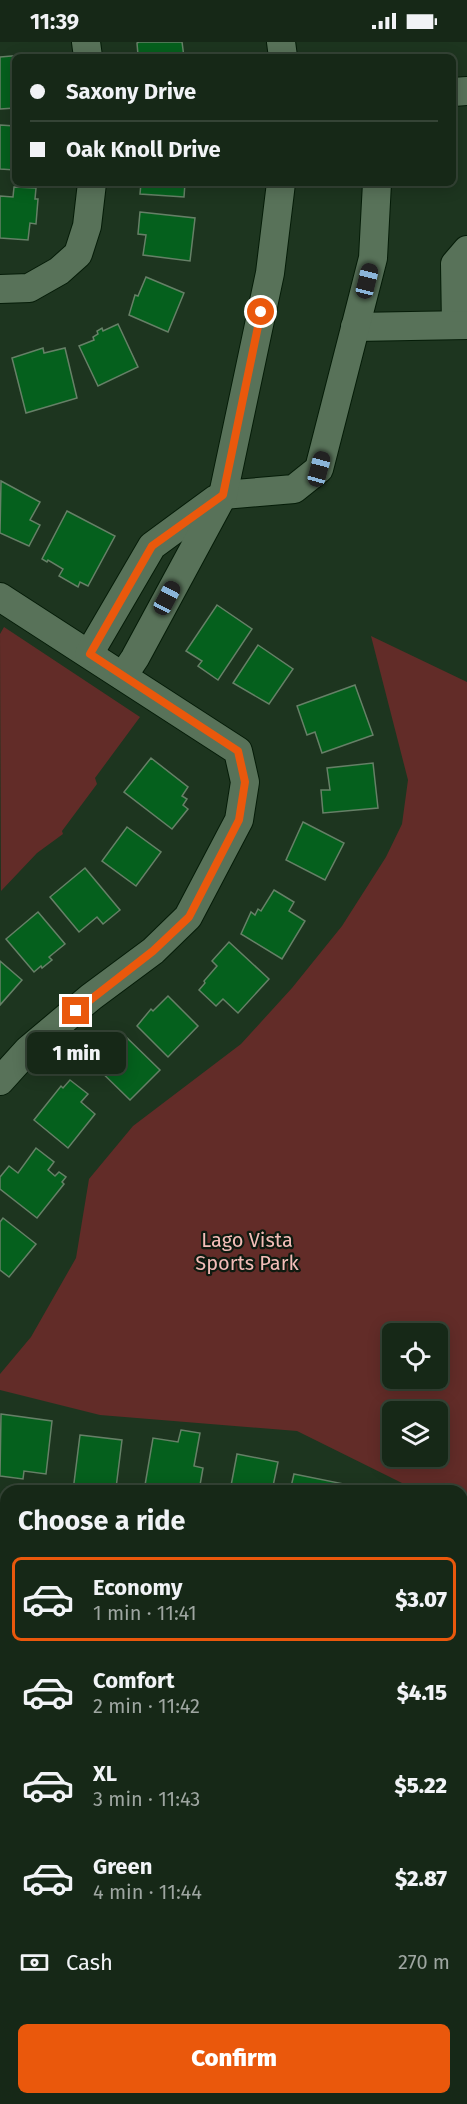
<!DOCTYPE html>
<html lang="en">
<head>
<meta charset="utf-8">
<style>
	:root { --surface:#162817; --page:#1f3020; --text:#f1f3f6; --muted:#9ea6a1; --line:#354436; --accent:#ea580c }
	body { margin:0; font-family:"Fira Sans",sans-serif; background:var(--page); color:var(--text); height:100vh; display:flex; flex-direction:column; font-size:22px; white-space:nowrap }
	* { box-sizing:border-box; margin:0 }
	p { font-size:20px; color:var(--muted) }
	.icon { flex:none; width:33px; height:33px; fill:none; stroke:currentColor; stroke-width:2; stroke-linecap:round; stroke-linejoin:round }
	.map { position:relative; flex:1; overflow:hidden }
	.drawer { position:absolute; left:0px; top:1443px; width:468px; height:620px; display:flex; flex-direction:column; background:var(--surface); border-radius:18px 18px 0 0; box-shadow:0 3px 15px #0003,0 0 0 2px var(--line) }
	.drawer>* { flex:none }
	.guide { position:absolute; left:12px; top:12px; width:444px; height:132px; border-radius:9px; box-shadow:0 3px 15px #0003,0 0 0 2px var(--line); display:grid; align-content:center; height:132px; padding:0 18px; background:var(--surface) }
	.fabs { position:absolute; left:382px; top:1281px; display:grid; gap:12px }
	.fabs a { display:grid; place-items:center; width:66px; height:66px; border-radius:9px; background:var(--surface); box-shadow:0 3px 15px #0003,0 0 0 2px var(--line); font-size:30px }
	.end { position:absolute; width:27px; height:27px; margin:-14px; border:8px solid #ea580c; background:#fff; box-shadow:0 0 0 3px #fff }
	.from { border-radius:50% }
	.bubble { position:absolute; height:42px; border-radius:9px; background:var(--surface); box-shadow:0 3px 15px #0003,0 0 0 2px var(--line); font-size:20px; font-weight:800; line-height:42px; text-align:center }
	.car { position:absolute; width:18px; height:36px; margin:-18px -9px; border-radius:8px; box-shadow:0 0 4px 2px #0007; background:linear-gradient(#222 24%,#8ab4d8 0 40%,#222 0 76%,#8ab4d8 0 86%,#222 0) }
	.guide b { display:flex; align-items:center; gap:21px; height:57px; font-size:22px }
	.guide b+b { border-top:2px solid var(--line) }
	.guide i { width:15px; height:15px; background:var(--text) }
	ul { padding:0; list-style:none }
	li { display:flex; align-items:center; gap:18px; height:84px; margin:0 12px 9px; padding:0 6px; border:3px solid transparent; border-radius:9px }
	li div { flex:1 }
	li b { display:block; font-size:22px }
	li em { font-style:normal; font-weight:800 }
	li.selected { border-color:var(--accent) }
	li>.icon { width:54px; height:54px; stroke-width:1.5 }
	h2 { padding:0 18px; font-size:27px; line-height:72px }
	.pay { display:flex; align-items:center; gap:15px; height:66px; padding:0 18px; font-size:22px }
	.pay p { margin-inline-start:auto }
	.cta { display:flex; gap:12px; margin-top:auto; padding:12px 18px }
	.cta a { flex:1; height:69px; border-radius:9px; background:var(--accent); color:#fff; font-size:24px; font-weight:800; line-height:69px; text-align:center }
	.status { display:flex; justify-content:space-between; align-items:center; height:42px; padding:0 30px; background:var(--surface); direction:ltr }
	.status svg { height:16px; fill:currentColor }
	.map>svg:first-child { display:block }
	.green { fill:#622c28; fill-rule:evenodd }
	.building { fill:#05601d; stroke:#668067; stroke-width:1.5 }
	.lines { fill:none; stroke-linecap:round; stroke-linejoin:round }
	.minor-casing { stroke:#051c08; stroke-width:30 }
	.path { stroke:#6c806e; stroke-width:4; stroke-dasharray:4.5 4.5; stroke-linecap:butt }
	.minor { stroke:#587259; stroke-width:28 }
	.route { stroke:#ea580c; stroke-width:8 }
	.labels { text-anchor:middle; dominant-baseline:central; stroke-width:4.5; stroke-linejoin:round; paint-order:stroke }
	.park-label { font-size:20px; fill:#f3bdb8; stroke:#0f1a10 }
</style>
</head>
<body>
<div class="status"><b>11:39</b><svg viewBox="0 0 49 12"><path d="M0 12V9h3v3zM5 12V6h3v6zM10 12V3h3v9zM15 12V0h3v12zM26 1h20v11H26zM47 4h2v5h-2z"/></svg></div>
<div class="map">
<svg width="467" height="2062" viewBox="0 0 467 2062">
	<rect width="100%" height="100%" fill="#1d351f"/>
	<g class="green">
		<path d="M 4,585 L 140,675 L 95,736 L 97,742 L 62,789 L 63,792 L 37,811 L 1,849 L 0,592 Z"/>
		<path d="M 371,594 L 467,640 L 467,1674 L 462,1669 L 462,1449 L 408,1449 L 404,1442 L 297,1389 L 100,1373 L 0,1348 L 0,1332 L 31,1295 L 76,1216 L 89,1137 L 133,1084 L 241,1002 L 292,946 L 342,884 L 386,815 L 402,782 L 408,738 ZM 393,1292 L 438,1292 L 438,1336 L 393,1336 ZM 393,1370 L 438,1370 L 438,1414 L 393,1414 Z"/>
		<path d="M 467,1823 L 467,2062 L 348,2062 L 345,2057 L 462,2056 L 462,1828 Z"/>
	</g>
	<g class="building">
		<path d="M 182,0 L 184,15 L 141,15 L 140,13 L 138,13 L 137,1 L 139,0 Z"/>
		<path d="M 35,12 L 35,15 L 15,15 L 15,66 L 0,67 L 0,15 Z"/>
		<path d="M 0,83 L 15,84 L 15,128 L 0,127 Z"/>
		<path d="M 141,141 L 185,141 L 184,155 L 140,152 Z"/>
		<path d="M 14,145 L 36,146 L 35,157 L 38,157 L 36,182 L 30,181 L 28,198 L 0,196 L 0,154 L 13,155 Z"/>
		<path d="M 140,170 L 195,176 L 190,219 L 143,213 L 146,193 L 138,192 Z"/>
		<path d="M 146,235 L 184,251 L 168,290 L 129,273 L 135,253 L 138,254 Z"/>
		<path d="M 118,282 L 138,325 L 98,344 L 79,304 L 94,298 L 93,295 L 98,292 L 97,289 L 102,286 L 103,289 Z"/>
		<path d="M 43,306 L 44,311 L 65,306 L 77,356 L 26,371 L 12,316 Z"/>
		<path d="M 1,439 L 40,460 L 30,478 L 40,483 L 29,504 L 0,491 Z"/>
		<path d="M 67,469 L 115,494 L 88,544 L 80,540 L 78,545 L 59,534 L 63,527 L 48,518 L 47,520 L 42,517 Z"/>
		<path d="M 217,563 L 252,587 L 218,638 L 198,624 L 202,619 L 186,609 Z"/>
		<path d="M 258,603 L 293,627 L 269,662 L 233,641 Z"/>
		<path d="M 355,643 L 373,693 L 322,711 L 315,690 L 307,693 L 297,664 Z"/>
		<path d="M 151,716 L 188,745 L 182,754 L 187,757 L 183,763 L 188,767 L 172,787 L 124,750 Z"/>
		<path d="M 373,721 L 378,766 L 323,771 L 321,748 L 330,748 L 327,726 Z"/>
		<path d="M 303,780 L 344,801 L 325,838 L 286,818 Z"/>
		<path d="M 127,785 L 161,810 L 136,844 L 102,819 Z"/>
		<path d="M 85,826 L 120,868 L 103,882 L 97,875 L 79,890 L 50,855 Z"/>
		<path d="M 274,848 L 294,860 L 289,869 L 305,879 L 282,917 L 241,892 L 251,870 L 255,873 L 258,867 L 261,869 Z"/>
		<path d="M 38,870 L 65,902 L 49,915 L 52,918 L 42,926 L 41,924 L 34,930 L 6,897 Z"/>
		<path d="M 229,900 L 269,937 L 238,971 L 223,957 L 216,964 L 199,948 L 205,941 L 204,939 L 217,924 L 212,919 Z"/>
		<path d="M 0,919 L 22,938 L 0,963 Z"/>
		<path d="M 168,954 L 198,984 L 168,1015 L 137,984 L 151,967 L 153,969 Z"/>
		<path d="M 121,990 L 160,1028 L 130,1058 L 87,1016 L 104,999 L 109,1004 Z"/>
		<path d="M 70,1038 L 88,1052 L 81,1060 L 95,1072 L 68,1106 L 34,1078 L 61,1044 L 63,1046 Z"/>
		<path d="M 36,1106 L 54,1120 L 48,1128 L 55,1134 L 59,1130 L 66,1135 L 62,1140 L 64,1142 L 37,1176 L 0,1147 L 0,1135 L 9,1124 L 18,1131 Z"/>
		<path d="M 3,1176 L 36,1202 L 9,1235 L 0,1228 L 0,1180 Z"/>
		<path d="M 1,1372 L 52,1379 L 46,1432 L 24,1429 L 23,1437 L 0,1434 Z"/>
		<path d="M 181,1388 L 200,1391 L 194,1424 L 203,1426 L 199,1449 L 167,1445 L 166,1449 L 144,1449 L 153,1396 L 178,1400 Z"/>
		<path d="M 80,1393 L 122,1398 L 116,1446 L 105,1445 L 105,1449 L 73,1449 Z"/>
		<path d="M 237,1412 L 278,1420 L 272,1449 L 230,1449 Z"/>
		<path d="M 294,1432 L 344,1442 L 343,1449 L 290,1449 Z"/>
		<path d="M 0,1547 L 6,1548 L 6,1591 L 0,1590 Z"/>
		<path d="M 0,1615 L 6,1616 L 6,1660 L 0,1659 Z"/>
		<path d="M 0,1676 L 6,1678 L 6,1734 L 0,1731 Z"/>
	</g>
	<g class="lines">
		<g class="minor-casing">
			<g id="minor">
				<path d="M 86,0 L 88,15"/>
				<path d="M 281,0 L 283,15"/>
				<path d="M 453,50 L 467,49"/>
				<path d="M 0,247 L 29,246 L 59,229 L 78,212 L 87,184 L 92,141"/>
				<path d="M 456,283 L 455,222 L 467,208"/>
				<path d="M 355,285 L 467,283"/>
				<path d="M 223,453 L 294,447 L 319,427 L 373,216 L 377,141"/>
				<path d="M 0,555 L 238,709 L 245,740 L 239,778 L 188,875 L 153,909 L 91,955 L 28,1008 L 0,1039"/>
				<path d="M 89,612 L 152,504 L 216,457"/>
				<path d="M 123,634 L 135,616 L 223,453 L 270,231 L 281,141"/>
				<path d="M 0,1494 L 6,1495"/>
				<path d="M 0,1847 L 6,1837"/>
			</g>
		</g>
		<path class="path" d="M 462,1590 L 467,1583"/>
		<use href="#minor" class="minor"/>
	</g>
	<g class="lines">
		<path class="route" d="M 76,969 L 153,909 L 189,875 L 239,778 L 245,740 L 238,709 L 90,612 L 152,504 L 223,453 L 261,270"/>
	</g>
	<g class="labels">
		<g class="park-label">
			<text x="247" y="1198">Lago Vista<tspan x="247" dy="23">Sports Park</tspan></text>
		</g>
	</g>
</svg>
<div class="fabs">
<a><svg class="icon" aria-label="locate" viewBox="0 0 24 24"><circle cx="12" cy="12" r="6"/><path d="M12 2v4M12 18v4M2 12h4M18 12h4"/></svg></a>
<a><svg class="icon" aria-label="layers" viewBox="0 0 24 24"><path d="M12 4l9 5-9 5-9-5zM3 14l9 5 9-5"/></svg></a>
</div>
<i class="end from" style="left:261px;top:270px"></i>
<i class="end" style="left:76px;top:969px"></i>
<div class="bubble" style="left:27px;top:990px;width:99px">1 min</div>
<i class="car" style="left:367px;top:239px;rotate:14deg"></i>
<i class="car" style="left:319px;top:427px;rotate:15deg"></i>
<i class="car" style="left:167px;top:556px;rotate:28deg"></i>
<div class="guide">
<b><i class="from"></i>Saxony Drive</b>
<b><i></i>Oak Knoll Drive</b>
</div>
<section class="drawer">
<h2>Choose a ride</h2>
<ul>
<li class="selected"><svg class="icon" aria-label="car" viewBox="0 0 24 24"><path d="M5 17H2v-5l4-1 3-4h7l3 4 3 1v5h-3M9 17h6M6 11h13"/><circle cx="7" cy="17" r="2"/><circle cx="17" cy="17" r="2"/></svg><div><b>Economy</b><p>1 min · 11:41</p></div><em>$3.07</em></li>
<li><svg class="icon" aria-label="car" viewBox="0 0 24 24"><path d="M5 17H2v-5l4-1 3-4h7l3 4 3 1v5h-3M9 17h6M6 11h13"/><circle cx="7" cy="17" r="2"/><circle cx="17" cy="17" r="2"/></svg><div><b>Comfort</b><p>2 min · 11:42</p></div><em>$4.15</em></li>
<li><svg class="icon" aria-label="car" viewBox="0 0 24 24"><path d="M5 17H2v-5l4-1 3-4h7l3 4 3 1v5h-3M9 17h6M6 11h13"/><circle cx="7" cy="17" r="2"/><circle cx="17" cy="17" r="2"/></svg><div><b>XL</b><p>3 min · 11:43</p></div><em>$5.22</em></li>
<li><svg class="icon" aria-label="car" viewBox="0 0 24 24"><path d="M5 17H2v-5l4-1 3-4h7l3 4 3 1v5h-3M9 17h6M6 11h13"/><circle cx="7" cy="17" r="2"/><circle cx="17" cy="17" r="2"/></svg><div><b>Green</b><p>4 min · 11:44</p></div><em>$2.87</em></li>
</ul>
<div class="pay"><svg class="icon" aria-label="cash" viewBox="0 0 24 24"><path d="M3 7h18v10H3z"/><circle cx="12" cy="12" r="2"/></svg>Cash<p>270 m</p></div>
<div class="cta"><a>Confirm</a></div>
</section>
</div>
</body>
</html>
